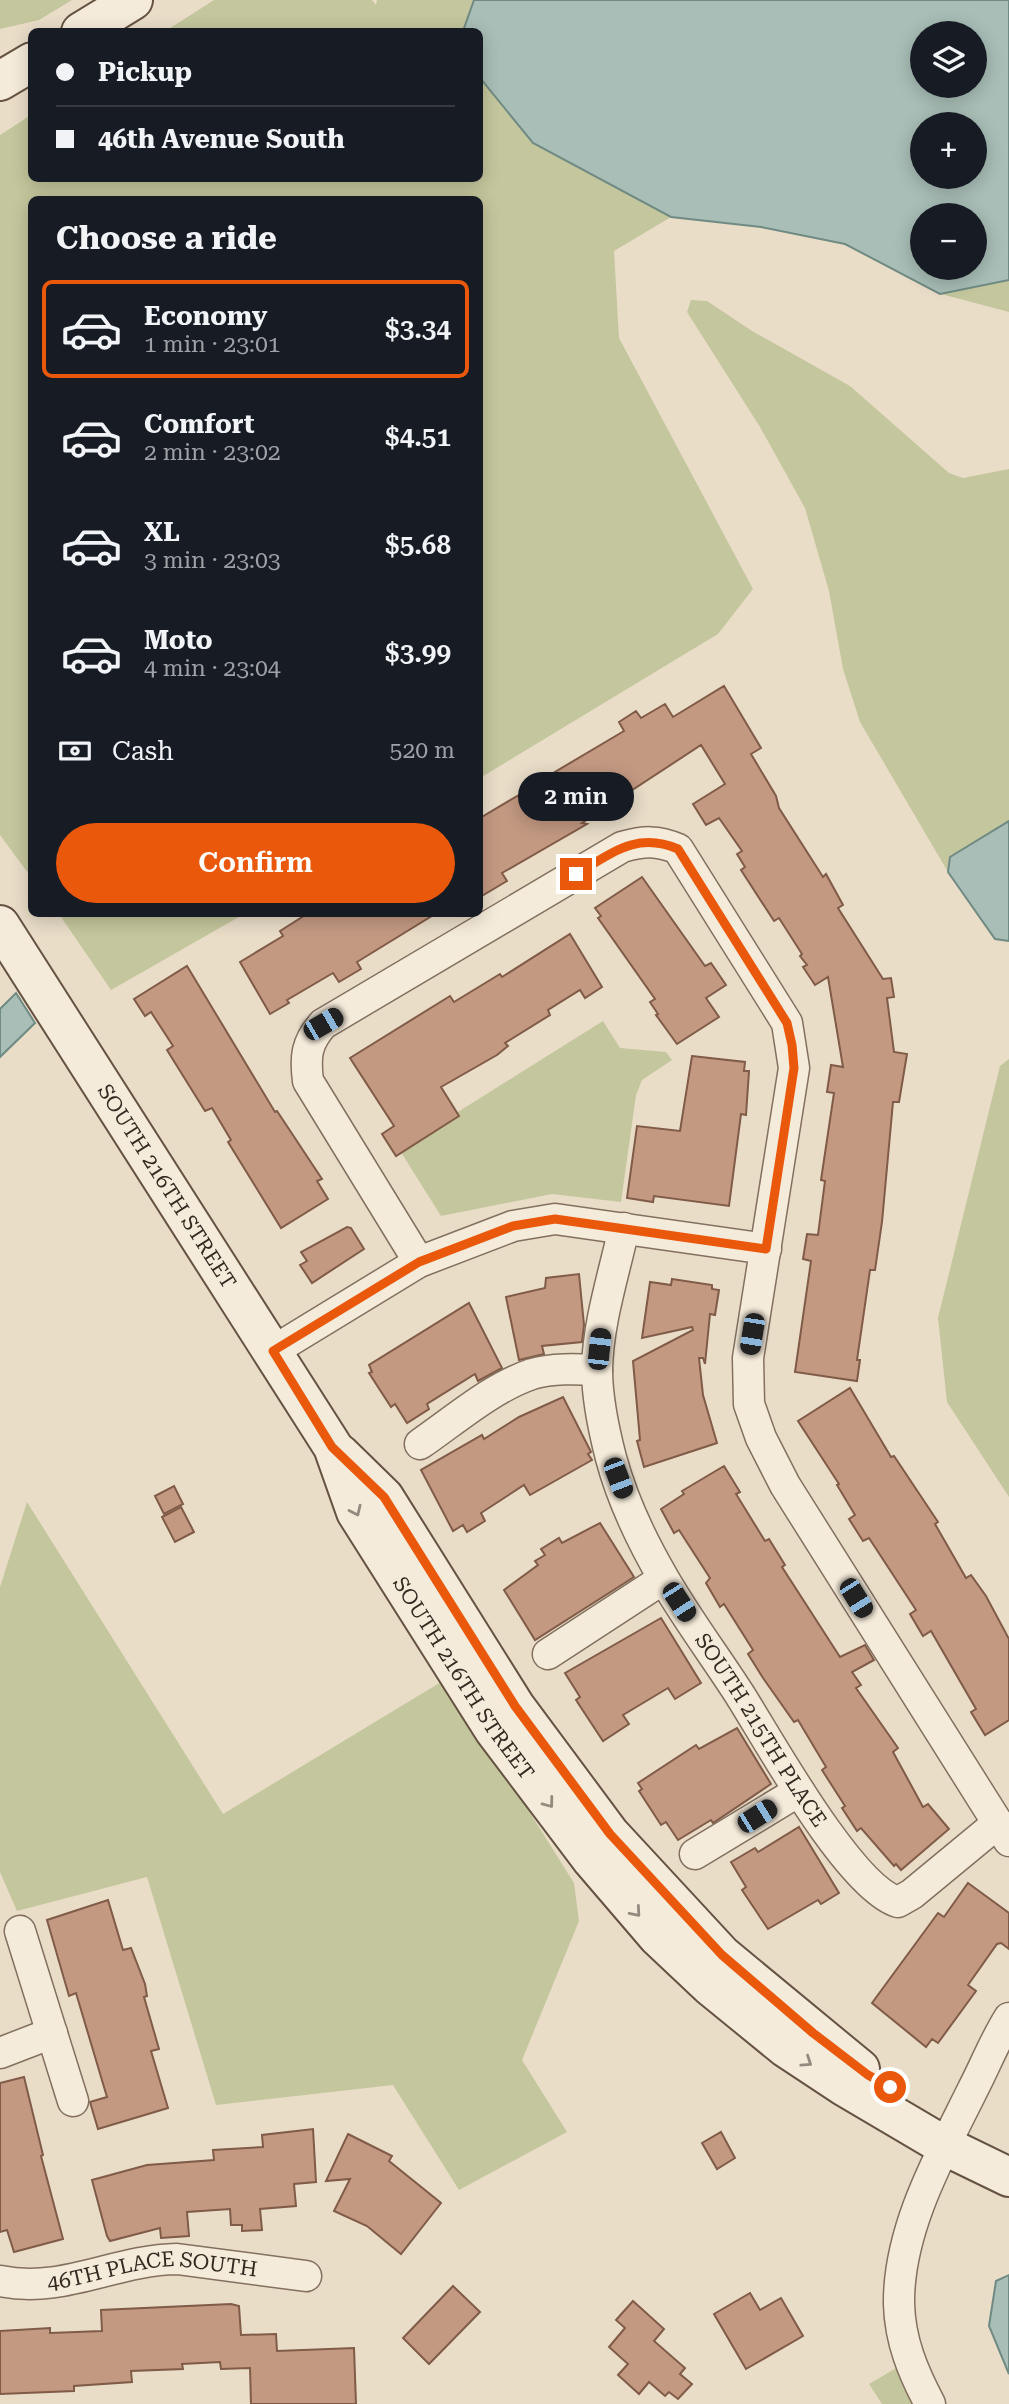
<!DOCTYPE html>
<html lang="en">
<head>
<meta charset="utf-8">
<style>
	:root { --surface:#171b24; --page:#20242c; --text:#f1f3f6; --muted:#9ea1a6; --line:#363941; --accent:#ea580c }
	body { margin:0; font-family:"Roboto Serif",serif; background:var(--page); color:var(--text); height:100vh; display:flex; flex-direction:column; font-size:26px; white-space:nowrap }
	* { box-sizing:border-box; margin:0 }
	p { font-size:23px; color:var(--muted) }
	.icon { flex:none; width:38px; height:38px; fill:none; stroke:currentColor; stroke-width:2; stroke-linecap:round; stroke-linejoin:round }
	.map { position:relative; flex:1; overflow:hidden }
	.details { position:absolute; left:28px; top:196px; width:455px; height:721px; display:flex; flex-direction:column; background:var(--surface); border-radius:10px; box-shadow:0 4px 18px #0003 }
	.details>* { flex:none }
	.guide { position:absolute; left:28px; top:28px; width:455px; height:154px; border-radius:10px; box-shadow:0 4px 18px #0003; display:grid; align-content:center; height:154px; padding:0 28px; background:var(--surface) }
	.buttons { position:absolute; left:910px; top:21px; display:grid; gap:14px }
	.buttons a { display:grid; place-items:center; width:77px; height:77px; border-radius:50%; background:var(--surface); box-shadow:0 4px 18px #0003; font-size:35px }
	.end { position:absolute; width:32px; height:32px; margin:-16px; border:9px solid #ea580c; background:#fff; box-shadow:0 0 0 4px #fff }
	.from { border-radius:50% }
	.bubble { position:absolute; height:49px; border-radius:24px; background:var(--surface); box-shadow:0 4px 18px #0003; font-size:23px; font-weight:600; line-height:49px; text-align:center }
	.car { position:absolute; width:21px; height:42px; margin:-21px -10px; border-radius:9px; box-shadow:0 0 5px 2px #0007; background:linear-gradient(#222 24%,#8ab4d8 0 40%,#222 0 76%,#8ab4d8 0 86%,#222 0) }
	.guide b { display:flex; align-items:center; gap:24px; height:66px; font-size:26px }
	.guide b+b { border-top:2px solid var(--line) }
	.guide i { width:18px; height:18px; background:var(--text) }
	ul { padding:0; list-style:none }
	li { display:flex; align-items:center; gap:21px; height:98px; margin:0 14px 10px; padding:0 14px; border:4px solid transparent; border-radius:10px }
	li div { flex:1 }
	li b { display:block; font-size:26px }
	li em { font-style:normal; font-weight:600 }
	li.selected { border-color:var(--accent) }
	li>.icon { width:63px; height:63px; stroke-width:1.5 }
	h2 { padding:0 28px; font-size:32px; line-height:84px }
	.pay { display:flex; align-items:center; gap:18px; height:77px; padding:0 28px; font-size:26px }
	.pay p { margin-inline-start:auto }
	.primary-button { display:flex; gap:14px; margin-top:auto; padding:14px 28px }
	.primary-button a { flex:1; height:80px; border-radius:42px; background:var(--accent); color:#fff; font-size:28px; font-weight:600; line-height:80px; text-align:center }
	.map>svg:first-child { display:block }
	.green { fill:#c4c69d }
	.water { fill:#a8beb6; stroke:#708b83; stroke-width:2; fill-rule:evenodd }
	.building { fill:#c39982; stroke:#805b47; stroke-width:2 }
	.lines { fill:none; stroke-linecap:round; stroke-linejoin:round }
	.street-casing { stroke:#83705f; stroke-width:33 }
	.secondary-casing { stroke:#655242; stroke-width:42 }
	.street { stroke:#f5ebda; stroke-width:30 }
	.secondary { stroke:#f5ebda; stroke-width:38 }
	.oneway { stroke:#958a7e }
	.route { stroke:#ea580c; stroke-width:9 }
	.labels { text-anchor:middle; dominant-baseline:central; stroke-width:5; stroke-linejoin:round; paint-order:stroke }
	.street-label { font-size:21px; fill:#352a21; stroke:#f2e8d6 }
</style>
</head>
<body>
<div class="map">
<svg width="1009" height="2404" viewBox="0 0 1009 2404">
	<rect width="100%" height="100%" fill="#e9ddc8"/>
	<g class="green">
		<path d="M 0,0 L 72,0 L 39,20 L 0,29 Z"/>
		<path d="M 214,0 L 372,0 L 376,5 L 377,0 L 474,0 L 463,31 L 164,32 Z"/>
		<path d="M 480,78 L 533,143 L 671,217 L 614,251 L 619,338 L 753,589 L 718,634 L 480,778 L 480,200 L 32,200 L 31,877 L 0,835 L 0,135 L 31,115 L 32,178 L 480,178 Z"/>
		<path d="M 1009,280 L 1009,312 L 941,294 Z"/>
		<path d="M 691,300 L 707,301 L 752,331 L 850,386 L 949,473 L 963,478 L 1009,469 L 1009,821 L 950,857 L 948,872 L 860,722 L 843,669 L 829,591 L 805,508 L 760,427 L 687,312 Z"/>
		<path d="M 59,914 L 244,914 L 111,990 Z"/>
		<path d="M 603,1021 L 620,1048 L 666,1052 L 672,1060 L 642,1080 L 636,1095 L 621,1202 L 552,1194 L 441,1216 L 399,1149 Z"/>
		<path d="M 1009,1059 L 1009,1497 L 947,1402 L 938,1318 L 1000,1066 Z"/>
		<path d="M 27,1502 L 223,1814 L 446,1679 L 574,1883 L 579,1921 L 522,2060 L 567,2132 L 459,2190 L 393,2085 L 216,2105 L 147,1877 L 17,1911 L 0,1872 L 0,1587 Z"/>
		<path d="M 898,2367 L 922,2404 L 882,2404 L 869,2384 Z"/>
	</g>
	<g class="water">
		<path d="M 474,0 L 1009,0 L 1009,280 L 940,294 L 845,244 L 761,227 L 671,217 L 533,143 L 480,78 L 480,32 L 463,31 ZM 922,33 L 975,33 L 975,86 L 922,86 ZM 975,124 L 975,177 L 922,177 L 922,124 ZM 922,215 L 975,215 L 975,268 L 922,268 Z"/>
		<path d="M 1009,821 L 1009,941 L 995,939 L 948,872 L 950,857 Z"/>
		<path d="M 16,993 L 35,1023 L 0,1057 L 0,1009 Z"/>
		<path d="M 1009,2275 L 1009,2374 L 989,2326 L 996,2281 Z"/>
	</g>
	<g class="building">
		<path d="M 724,686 L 761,748 L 751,754 L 776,796 L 779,808 L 823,877 L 826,874 L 843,905 L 838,908 L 883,979 L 891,978 L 894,997 L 887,998 L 894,1052 L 907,1054 L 899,1102 L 893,1102 L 882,1222 L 875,1270 L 870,1270 L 857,1360 L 860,1360 L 857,1381 L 795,1372 L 811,1261 L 803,1259 L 807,1234 L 818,1235 L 825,1181 L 821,1180 L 834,1093 L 827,1092 L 831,1065 L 843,1067 L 828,977 L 815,985 L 803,967 L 807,965 L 800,956 L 802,954 L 779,918 L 774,921 L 741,870 L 745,867 L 737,854 L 742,851 L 719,818 L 706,825 L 693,804 L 725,784 L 701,745 L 582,823 L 587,824 L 502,873 L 507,881 L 480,897 L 480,818 L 524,792 L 522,788 L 541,777 L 543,779 L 624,731 L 619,722 L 636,711 L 641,718 L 665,704 L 673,717 Z"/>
		<path d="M 642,877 L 705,966 L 711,963 L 726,985 L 706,998 L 719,1017 L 677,1044 L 656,1015 L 658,1014 L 650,1002 L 655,999 L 598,918 L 601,916 L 595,908 Z"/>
		<path d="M 307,914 L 435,914 L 357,962 L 361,969 L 339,982 L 333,973 L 287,1000 L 289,1003 L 270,1014 L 240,962 L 283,936 L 280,931 Z"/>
		<path d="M 570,934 L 602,987 L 585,998 L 580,990 L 548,1010 L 550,1015 L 505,1043 L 508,1046 L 497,1055 L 441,1087 L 459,1116 L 396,1156 L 382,1134 L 394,1126 L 350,1058 L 450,996 L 454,1002 L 500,974 L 502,977 Z"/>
		<path d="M 187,966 L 275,1112 L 277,1111 L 322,1179 L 317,1181 L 328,1199 L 281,1228 L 228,1142 L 231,1140 L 212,1108 L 205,1111 L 167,1050 L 173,1046 L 151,1012 L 145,1016 L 134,999 Z"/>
		<path d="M 692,1056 L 745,1062 L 744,1071 L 749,1071 L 746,1115 L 741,1114 L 729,1206 L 654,1196 L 653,1202 L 627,1198 L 637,1126 L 680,1131 Z"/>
		<path d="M 347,1227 L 351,1228 L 364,1249 L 312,1283 L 300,1265 L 307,1261 L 301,1252 Z"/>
		<path d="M 579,1274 L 584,1325 L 582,1342 L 542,1346 L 544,1354 L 519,1360 L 506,1297 L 545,1288 L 546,1278 Z"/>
		<path d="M 672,1279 L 712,1285 L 712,1289 L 719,1290 L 715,1315 L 710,1314 L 705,1364 L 703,1358 L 699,1358 L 703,1395 L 717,1443 L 644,1467 L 637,1441 L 640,1440 L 633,1361 L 693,1330 L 692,1327 L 642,1338 L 650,1282 L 671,1285 Z"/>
		<path d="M 469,1303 L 502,1368 L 478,1381 L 475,1374 L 427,1404 L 429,1409 L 407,1423 L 395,1404 L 391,1407 L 369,1373 L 372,1372 L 369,1365 Z"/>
		<path d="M 850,1388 L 891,1457 L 894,1456 L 938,1522 L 935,1524 L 966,1578 L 971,1575 L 986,1596 L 1009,1639 L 1009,1720 L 985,1735 L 971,1712 L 976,1709 L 931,1631 L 923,1636 L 910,1614 L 916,1610 L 869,1538 L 863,1541 L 849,1519 L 855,1515 L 837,1485 L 839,1484 L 798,1421 Z"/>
		<path d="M 563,1397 L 591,1452 L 588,1454 L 592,1460 L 530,1495 L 524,1485 L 481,1513 L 485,1521 L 467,1532 L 463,1525 L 453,1531 L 421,1470 L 482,1435 L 484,1439 L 519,1417 Z"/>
		<path d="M 724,1466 L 740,1492 L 736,1494 L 765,1541 L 769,1539 L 785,1565 L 782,1567 L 840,1657 L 865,1645 L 874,1660 L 852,1672 L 861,1685 L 856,1688 L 898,1748 L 893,1752 L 923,1807 L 928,1804 L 949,1829 L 901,1870 L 896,1864 L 894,1866 L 861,1828 L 857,1831 L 842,1808 L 845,1806 L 822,1770 L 826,1767 L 798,1720 L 794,1722 L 763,1678 L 748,1654 L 753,1650 L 724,1604 L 720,1607 L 706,1583 L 710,1578 L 679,1530 L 674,1533 L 661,1509 L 684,1494 L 682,1491 Z"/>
		<path d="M 174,1486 L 183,1504 L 164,1514 L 155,1496 Z"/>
		<path d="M 181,1507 L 194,1532 L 175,1542 L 162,1517 Z"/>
		<path d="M 600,1523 L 634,1577 L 535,1640 L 504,1590 L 538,1565 L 535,1561 L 545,1555 L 541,1549 L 559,1538 L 562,1543 Z"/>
		<path d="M 661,1618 L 701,1683 L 675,1699 L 668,1688 L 623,1715 L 629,1724 L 603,1741 L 576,1700 L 580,1697 L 565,1673 Z"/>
		<path d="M 737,1728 L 771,1784 L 713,1823 L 711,1820 L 678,1840 L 666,1822 L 661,1825 L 639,1791 L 642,1789 L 638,1783 L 696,1745 L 699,1749 Z"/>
		<path d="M 799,1827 L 839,1893 L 821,1904 L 818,1900 L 768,1929 L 742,1890 L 746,1887 L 731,1862 L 755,1848 L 758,1852 Z"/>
		<path d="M 968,1883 L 1009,1913 L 1009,1949 L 1001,1943 L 997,1944 L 968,1985 L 976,1991 L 938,2043 L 932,2039 L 926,2047 L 872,2003 L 938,1913 L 944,1917 Z"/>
		<path d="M 108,1900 L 123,1950 L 131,1948 L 145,1984 L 147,1996 L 144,1997 L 159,2049 L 151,2051 L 168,2108 L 98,2129 L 90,2102 L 107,2097 L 76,1993 L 69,1996 L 47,1920 Z"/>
		<path d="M 24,2077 L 43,2155 L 41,2156 L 63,2239 L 14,2252 L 7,2230 L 0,2232 L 0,2083 Z"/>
		<path d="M 313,2129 L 316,2182 L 294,2184 L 296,2206 L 260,2209 L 262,2230 L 242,2231 L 242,2225 L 231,2225 L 230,2209 L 187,2212 L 189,2236 L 161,2238 L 160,2228 L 110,2241 L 107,2236 L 92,2180 L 147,2165 L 214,2160 L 213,2150 L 263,2147 L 262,2135 Z"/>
		<path d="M 721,2132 L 735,2158 L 717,2169 L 702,2143 Z"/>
		<path d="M 348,2134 L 392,2156 L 389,2161 L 441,2203 L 401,2254 L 367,2226 L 334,2211 L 350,2179 L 326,2181 Z"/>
		<path d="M 453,2286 L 480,2312 L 429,2364 L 403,2338 Z"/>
		<path d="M 750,2293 L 760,2310 L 781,2298 L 803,2336 L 746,2369 L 714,2314 Z"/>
		<path d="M 633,2301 L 664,2329 L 654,2341 L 685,2368 L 680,2374 L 692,2384 L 678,2399 L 669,2392 L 665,2396 L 649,2382 L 639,2394 L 618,2375 L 628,2364 L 609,2347 L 625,2328 L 616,2320 Z"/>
		<path d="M 231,2304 L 239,2306 L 241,2335 L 276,2334 L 277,2351 L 354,2348 L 356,2404 L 251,2404 L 250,2368 L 221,2369 L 220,2362 L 182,2364 L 183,2369 L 131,2371 L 132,2382 L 74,2386 L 74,2391 L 0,2394 L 0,2331 L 50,2328 L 50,2333 L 102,2331 L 101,2310 Z"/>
	</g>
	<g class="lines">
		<g class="street-casing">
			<g id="street">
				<path id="s1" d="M 624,1228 C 614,1274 598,1322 597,1369 C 597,1397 604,1431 611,1458 C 622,1499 643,1543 664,1579 C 687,1619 715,1656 740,1695 C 769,1741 850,1888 898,1902 L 912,1894 L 998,1823"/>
				<path d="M 419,1262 L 308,1081 C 305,1057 306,1043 323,1024 L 622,847 C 644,841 657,840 678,849 L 787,1023 L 794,1068 L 748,1358 L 749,1404 L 761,1438 L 785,1485 L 1009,1841"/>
				<path d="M 273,1351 L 419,1262 L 513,1226 L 555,1219 L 766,1249"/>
				<path d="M 420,1444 C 455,1420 491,1388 532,1374 C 552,1368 576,1369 597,1370"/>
				<path d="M 548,1654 L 663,1579"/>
				<path d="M 695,1854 L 799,1791"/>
				<path d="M 20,1931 L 73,2101"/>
				<path d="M 0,2053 L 52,2033"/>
				<path id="s2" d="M 0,2281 C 63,2294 114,2260 177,2259 L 306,2276"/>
				<path d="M 930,2404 C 913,2372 900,2341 899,2304 C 898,2229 941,2154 973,2089 C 985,2066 995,2040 1009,2018"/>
			</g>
		</g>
		<g class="secondary-casing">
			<g id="secondary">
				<path d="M 81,32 L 133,0"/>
				<path d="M 0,81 L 32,62"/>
				<path id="s3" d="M 0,925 L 333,1447 L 356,1512 L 494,1730 L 592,1860 L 658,1937 L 710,1986 L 786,2048 L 845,2087 L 945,2146 L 1009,2177"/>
				<path d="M 340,1454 L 384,1497 L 515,1706 L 610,1834 L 722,1955 L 860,2069"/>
			</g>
		</g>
		<use href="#street" class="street"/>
		<use href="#secondary" class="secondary"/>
	</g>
	<defs><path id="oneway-chevron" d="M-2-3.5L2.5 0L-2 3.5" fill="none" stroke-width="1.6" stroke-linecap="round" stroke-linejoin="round" transform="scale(1.75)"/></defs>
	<g class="oneway">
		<use href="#oneway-chevron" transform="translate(356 1511) rotate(65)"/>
		<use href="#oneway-chevron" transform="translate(549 1803) rotate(53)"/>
		<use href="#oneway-chevron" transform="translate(636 1912) rotate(49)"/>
		<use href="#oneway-chevron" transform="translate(807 2062) rotate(34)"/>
	</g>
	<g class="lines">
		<path class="route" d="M 576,874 C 611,854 636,831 678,849 L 787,1023 L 792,1045 L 794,1068 L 766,1249 L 555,1219 L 513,1226 L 419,1262 L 273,1351 L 332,1447 L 384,1497 L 515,1706 L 610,1834 L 722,1955 L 813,2033 L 868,2075 L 890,2087"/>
	</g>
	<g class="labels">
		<g class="street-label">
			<text stroke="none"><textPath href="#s3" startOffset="310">SOUTH 216TH STREET</textPath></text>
			<text stroke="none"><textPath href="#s3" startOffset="886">SOUTH 216TH STREET</textPath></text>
			<text stroke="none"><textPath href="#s1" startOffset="546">SOUTH 215TH PLACE</textPath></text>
			<text stroke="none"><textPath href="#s2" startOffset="154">46TH PLACE SOUTH</textPath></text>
		</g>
	</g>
</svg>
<div class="buttons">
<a><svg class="icon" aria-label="layers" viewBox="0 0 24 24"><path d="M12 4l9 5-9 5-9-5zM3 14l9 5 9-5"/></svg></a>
<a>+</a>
<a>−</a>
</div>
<i class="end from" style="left:890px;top:2087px"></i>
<i class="end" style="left:576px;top:874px"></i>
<div class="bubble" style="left:518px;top:772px;width:116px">2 min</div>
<i class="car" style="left:323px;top:1024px;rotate:60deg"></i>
<i class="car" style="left:752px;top:1334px;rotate:189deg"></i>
<i class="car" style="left:599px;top:1349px;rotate:6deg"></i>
<i class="car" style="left:618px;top:1478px;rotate:159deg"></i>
<i class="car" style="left:856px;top:1598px;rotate:148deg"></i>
<i class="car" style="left:679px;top:1602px;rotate:147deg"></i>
<i class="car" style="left:757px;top:1816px;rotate:58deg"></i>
<div class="guide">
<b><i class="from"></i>Pickup</b>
<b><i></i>46th Avenue South</b>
</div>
<section class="details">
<h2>Choose a ride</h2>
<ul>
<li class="selected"><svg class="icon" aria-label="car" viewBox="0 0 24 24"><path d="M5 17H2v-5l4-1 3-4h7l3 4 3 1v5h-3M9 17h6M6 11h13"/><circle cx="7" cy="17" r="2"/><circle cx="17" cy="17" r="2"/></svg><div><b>Economy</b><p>1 min · 23:01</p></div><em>$3.34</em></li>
<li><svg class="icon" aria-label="car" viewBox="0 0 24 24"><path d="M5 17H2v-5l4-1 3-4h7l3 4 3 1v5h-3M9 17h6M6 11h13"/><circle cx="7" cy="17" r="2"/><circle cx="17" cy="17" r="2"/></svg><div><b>Comfort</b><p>2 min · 23:02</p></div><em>$4.51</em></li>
<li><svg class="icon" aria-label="car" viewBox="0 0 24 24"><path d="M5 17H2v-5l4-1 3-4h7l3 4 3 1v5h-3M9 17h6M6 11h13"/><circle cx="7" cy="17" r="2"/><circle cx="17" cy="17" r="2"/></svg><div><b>XL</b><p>3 min · 23:03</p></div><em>$5.68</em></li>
<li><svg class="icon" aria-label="car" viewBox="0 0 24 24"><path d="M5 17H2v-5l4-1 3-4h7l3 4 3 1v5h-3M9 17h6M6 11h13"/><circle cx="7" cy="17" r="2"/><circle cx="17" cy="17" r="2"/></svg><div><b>Moto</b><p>4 min · 23:04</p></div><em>$3.99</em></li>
</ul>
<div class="pay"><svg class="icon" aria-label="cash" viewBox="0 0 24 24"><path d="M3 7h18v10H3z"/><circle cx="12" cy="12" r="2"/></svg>Cash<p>520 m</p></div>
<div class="primary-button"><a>Confirm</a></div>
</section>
</div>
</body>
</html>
